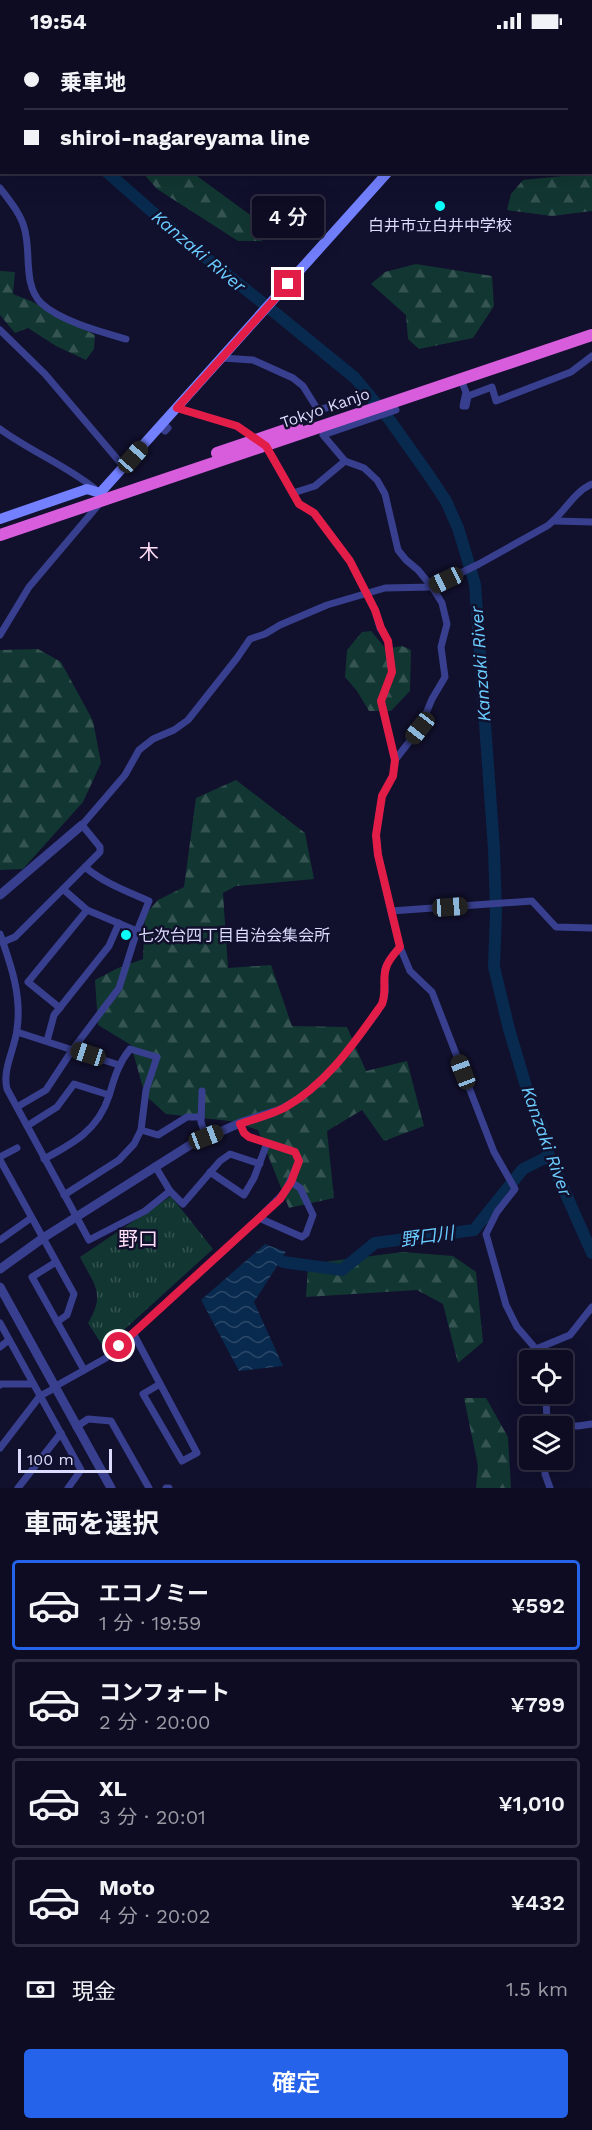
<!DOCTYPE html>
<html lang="ja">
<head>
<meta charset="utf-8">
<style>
	:root { --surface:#0d0c22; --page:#1b1a2f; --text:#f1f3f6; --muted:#9a9ba5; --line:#2d2c40; --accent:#2563eb }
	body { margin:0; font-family:"Work Sans","Noto Sans JP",sans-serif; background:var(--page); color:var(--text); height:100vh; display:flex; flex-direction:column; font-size:22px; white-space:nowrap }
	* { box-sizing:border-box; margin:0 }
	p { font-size:20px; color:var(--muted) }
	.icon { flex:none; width:33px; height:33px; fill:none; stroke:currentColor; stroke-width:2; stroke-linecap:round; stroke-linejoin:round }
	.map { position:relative; height:1446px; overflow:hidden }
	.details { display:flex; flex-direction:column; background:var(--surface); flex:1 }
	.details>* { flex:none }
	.guide { position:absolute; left:0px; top:0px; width:592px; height:132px; box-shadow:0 6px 24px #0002,0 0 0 2px var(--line); display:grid; align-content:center; height:132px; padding:0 24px; background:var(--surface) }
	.controls { position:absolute; left:519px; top:1308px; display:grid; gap:12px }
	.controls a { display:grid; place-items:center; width:54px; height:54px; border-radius:6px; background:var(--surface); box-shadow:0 6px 24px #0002,0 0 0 2px var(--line); font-size:30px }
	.scale { position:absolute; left:18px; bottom:15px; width:94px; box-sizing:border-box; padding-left:6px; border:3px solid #dcdcff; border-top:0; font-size:16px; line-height:21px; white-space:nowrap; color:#dcdcff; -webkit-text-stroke:4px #11102d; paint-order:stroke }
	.end { position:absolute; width:27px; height:27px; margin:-14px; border:8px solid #e11d48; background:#fff; box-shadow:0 0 0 3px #fff }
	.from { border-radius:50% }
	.bubble { position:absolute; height:42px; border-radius:6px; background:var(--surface); box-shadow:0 6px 24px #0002,0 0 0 2px var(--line); font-size:20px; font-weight:600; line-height:42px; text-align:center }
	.car { position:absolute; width:18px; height:36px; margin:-18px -9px; border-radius:8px; box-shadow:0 0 4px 2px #0007; background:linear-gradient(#222 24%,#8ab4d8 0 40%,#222 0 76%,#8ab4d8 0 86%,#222 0) }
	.guide b { display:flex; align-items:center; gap:21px; height:57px; font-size:22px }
	.guide b+b { border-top:2px solid var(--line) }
	.guide i { width:15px; height:15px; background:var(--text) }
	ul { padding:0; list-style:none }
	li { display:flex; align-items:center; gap:18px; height:90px; margin:0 12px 9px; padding:0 12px; border:3px solid var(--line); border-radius:6px }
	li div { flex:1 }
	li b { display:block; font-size:22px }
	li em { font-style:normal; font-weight:600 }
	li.current { border-color:var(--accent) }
	li>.icon { width:54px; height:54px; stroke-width:1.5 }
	h2 { padding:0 24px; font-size:27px; line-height:72px }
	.pay { display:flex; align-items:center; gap:15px; height:66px; padding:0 24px; font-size:22px }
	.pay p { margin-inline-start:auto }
	.cta { display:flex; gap:12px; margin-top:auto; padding:12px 24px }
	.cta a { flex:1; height:69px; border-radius:6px; background:var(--accent); color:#fff; font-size:24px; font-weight:600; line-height:69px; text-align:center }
	.status { display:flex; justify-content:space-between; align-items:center; height:42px; padding:0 30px; background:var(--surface); direction:ltr }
	.status svg { height:16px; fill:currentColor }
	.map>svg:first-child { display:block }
	.grass { fill:url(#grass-tufts) }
	.forest { fill:url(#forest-firs) }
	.water { fill:url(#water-waves) }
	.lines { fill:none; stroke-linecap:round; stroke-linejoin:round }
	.river { stroke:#082a4e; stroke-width:12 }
	.minor { stroke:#383f8e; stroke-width:7 }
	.tertiary { stroke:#383f8e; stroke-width:9 }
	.secondary { stroke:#7380ff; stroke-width:10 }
	.trunk { stroke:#d85ddd; stroke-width:12 }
	.route { stroke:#e11d48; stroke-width:8 }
	.poi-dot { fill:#08fffa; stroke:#11102d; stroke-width:2 }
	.labels { text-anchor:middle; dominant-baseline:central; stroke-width:5; stroke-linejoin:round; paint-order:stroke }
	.poi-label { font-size:16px; fill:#dcdcff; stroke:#11102d }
	.street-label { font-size:16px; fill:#dcdcff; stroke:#11102d }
	.water-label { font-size:18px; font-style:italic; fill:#6accff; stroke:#11102d }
	.quarter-label { font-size:20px; fill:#ffdef7; stroke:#11102d }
</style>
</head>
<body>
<div class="status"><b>19:54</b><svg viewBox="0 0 49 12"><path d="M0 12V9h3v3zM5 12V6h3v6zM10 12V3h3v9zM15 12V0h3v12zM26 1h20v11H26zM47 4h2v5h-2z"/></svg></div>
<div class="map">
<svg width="592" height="1446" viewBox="0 0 592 1446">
	<defs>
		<pattern id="grass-tufts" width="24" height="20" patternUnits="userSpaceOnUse" patternTransform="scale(1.5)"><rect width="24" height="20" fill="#123732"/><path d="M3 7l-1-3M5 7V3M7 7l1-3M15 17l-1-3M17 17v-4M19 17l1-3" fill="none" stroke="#345351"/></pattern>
		<pattern id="forest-firs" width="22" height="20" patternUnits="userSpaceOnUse" patternTransform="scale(1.5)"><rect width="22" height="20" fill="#123732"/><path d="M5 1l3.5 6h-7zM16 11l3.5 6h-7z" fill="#345351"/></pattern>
		<pattern id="water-waves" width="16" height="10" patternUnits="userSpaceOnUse" patternTransform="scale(1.5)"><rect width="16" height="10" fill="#082a4e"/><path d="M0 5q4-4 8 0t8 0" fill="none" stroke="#2b4869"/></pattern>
	</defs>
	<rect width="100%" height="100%" fill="#11102d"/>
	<path class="grass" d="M 171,1154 L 213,1207 L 104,1306 L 88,1281 C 106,1251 94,1243 80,1215 Z"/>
	<g class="forest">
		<path d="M 143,131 L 193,131 L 257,178 L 262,199 L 238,199 L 157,147 Z"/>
		<path d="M 592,131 L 592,169 L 552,174 L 507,168 L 511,152 L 523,138 Z"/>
		<path d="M 416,222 L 492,234 L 494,264 L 473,296 L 419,307 L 408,297 L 406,273 L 371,242 L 385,230 Z"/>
		<path d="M 0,229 L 15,230 L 13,252 L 31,259 L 95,293 L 94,307 L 86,318 L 56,304 L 28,286 L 15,291 L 0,273 Z"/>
		<path d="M 371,589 L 386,607 L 402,604 L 411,608 L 410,649 L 391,669 L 369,669 L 357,649 L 345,635 L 347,608 L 362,590 Z"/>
		<path d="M 38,607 L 61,620 L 93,679 L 101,721 L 83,760 L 23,827 L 0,828 L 0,608 Z"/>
		<path d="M 236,738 L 305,791 L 314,837 L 236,844 L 223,851 L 228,926 L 271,923 L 292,984 L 347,985 L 366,1029 L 407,1019 L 424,1084 L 384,1099 L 362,1068 L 327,1089 L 334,1156 L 289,1166 L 258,1088 L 230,1079 L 166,1072 L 145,1053 L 131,1003 L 98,983 L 95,938 L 116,927 L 143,917 L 145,873 L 158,858 L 184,845 L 196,756 Z"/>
		<path d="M 403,1210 L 453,1214 L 476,1230 L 483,1300 L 458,1321 L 443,1262 L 417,1248 L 306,1255 L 308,1222 Z"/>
		<path d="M 464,1356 L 486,1356 L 508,1395 L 511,1446 L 476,1446 L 478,1424 Z"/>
	</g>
	<path class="water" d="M 265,1202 L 286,1210 L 254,1260 L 283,1324 L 239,1329 L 201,1258 Z"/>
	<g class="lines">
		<g class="river">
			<path d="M 3,0 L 4,2"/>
			<path d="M 107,130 L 190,203 L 279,274 L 355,336 L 389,377 L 428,432 L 446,459 L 458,486 L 475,542 L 494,807 L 496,870 L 494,925 L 509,987 L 530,1058 L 541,1084 L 549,1114 L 592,1211"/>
			<path d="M 283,1220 L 342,1228 L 375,1201 L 474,1188 L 523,1127 L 549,1114"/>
		</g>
		<g class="minor">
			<path d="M 591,124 L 592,124"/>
			<path d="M 0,146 C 9,158 20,171 24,185 C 32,209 22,241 41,261 C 60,279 101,290 126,297"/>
			<path d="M 0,288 L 45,332 L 124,425"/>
			<path d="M 222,316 L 253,318 L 293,336 L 303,344 L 318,368 L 337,363"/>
			<path d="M 461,338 L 466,350 L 463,364 L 466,364 L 468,354 L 492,345 L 496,359 L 571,330 L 592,314"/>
			<path d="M 177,366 L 237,384 L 266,404 L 299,462 L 314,471 L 350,519 L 375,568 L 380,586 L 388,599 L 392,630 L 381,659 L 395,718 L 393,734 L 382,754 L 376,793 L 378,813 L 391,869 L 400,905 L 410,929 L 432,950 L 494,1110 L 515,1147 L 497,1170 L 486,1192 L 506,1263 L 517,1285 L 536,1307 L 539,1318"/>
			<path d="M 160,385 L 165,389 L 168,386 L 162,382"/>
			<path d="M 0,387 C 30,409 65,423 94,446"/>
			<path d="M 293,451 L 315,444 L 345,419"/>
			<path d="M 555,479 L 592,480"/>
			<path d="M 0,593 L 29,545 L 100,461"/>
			<path d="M 395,718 L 420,686 L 432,657 L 445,635 L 441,605 L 447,582 L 442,561 L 432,545 L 418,528 L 406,518 L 398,508 L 385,452 L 377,438 L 364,426 L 345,419 L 323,393 L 396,368"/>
			<path d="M 64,848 L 87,868 L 137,889"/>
			<path d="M 391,869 L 532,859 L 556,885 L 592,886"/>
			<path d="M 0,892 C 11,923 22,954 17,987 C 15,1007 2,1027 7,1047 L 89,1198 L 145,1169 L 170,1149"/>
			<path d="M 3,900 L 15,895 L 100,810 L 100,805 L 82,783 L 125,733 L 139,708 L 153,697 L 174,688 L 188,678 L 237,616 L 250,597 L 265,592 L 280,583 L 327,563 L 385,546 L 432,545 L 479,522 L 547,484 C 564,472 572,451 592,442"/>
			<path d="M 60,966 L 28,940 L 87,868"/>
			<path d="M 17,990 L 119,1023"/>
			<path d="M 47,999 L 54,973 L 109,904 L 119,881"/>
			<path d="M 202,1049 L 201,1080 L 206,1095"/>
			<path d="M 17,1065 L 46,1048 L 73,1007 L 119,946 L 137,889 L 149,859 C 126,849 104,841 85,825"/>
			<path d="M 274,1070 C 314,1053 343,1017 368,982 C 373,975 380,968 383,959 C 388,949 383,938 385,927 C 387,919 395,911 400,905"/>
			<path d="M 27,1084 L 57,1065 L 74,1042 L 109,1053"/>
			<path d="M 141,1088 L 158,1093 L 187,1075 L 201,1075"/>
			<path d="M 0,1115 L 17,1106"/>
			<path d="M 44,1117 C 74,1101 98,1088 109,1054 C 114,1037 118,1022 130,1007 L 157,1015 L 146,1048 L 141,1088 L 134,1102 L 119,1118 L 64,1153"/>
			<path d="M 0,1118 L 74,1252 L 67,1273 L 57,1280"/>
			<path d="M 155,1124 L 170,1149 L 183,1162 L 220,1119 L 230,1112 L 260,1122"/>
			<path d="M 210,1130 L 244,1153 L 254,1136 L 267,1101"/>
			<path d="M 259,1176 L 302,1195 L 306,1192 L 313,1173 L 300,1146 L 291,1140"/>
			<path d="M 0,1198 L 31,1176"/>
			<path d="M 56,1220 L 32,1235 L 84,1328"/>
			<path d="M 0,1281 L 81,1428 L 68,1446"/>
			<path d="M 133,1291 L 197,1411 L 182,1419 L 143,1352 L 160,1342"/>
			<path d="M 0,1305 L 9,1298"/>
			<path d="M 536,1307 L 570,1293 L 592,1265"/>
			<path d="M 0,1343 L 1,1342 L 33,1342"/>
			<path d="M 54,1345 L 106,1316 L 259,1176 L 285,1150 L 299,1119 L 295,1110 L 249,1095 L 244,1091 L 240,1081"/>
			<path d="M 546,1352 L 547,1384"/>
			<path d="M 547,1383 L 578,1384 L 592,1382"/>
			<path d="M 76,1385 L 88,1377 L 111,1379 L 149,1446"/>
			<path d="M 0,1406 L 40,1354 L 55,1346"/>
			<path d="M 545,1418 L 545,1432 L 550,1446"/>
			<path d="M 18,1446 L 61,1391"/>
			<path d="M 166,1446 L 169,1446"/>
		</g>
		<g class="tertiary">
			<path d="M 0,853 L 82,783"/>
			<path d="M 0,1227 L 43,1196 L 190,1103 L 240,1081 L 274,1070"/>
			<path d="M 0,1245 L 111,1446"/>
		</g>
		<g class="secondary">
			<path d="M 506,2 L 508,0"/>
			<path d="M 100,451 L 388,130"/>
			<path d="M 0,477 L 87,447 L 100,451"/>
		</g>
		<g class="trunk">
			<path d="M 217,411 L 297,384"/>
			<path d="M 0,493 L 592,293"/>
		</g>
	</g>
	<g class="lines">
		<path class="route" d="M 119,1304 L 280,1157 L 291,1140 L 299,1119 L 295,1110 L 249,1095 L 244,1091 L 240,1082 C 254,1077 270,1073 284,1066 C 327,1042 355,1000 382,962 C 387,949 382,938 386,926 C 388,918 395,911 400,905 L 378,813 L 376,793 L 382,754 L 393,734 L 395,718 L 381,659 L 392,630 L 388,599 L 381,586 L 375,568 L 350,519 L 314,471 L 299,462 L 266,404 L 237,384 L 177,366 L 288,242"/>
	</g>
	<g class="poi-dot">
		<circle cx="440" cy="164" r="6"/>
		<circle cx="126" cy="893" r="6"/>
	</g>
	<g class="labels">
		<g class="poi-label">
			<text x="440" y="183">白井市立白井中学校</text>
			<text x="138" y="893" text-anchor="start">七次台四丁目自治会集会所</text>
		</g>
		<g class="street-label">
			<text transform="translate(325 366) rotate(-19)">Tokyo Kanjo</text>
		</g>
		<g class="water-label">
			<text transform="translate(199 209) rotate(40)">Kanzaki River</text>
			<text transform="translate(480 622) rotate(-94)">Kanzaki River</text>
			<text transform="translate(547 1099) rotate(70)">Kanzaki River</text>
			<text transform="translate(427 1194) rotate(-8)">野口川</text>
		</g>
		<g class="quarter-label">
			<text x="149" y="510">木</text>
			<text x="138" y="1197">野口</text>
		</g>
	</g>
</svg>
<div class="controls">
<a><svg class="icon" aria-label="locate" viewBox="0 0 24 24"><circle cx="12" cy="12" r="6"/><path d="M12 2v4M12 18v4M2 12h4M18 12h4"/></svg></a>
<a><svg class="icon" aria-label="layers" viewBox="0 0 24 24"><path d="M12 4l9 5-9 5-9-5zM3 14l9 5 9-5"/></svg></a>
</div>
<div class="scale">100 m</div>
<i class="end from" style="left:119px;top:1304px"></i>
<i class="end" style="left:288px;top:242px"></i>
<div class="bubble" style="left:252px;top:154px;width:72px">4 分</div>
<i class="car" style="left:133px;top:415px;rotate:41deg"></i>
<i class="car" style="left:446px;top:538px;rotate:245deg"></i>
<i class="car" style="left:420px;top:686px;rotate:218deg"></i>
<i class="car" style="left:450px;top:865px;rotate:86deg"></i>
<i class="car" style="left:88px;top:1012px;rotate:288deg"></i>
<i class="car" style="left:463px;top:1030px;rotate:339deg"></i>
<i class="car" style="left:206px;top:1095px;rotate:69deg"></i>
<div class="guide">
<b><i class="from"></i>乗車地</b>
<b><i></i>shiroi-nagareyama line</b>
</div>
</div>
<section class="details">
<h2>車両を選択</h2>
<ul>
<li class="current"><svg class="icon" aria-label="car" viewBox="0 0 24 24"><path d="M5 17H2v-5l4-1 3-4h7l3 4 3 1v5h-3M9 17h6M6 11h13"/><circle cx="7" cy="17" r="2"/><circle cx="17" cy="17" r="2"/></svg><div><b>エコノミー</b><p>1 分 · 19:59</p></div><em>¥592</em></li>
<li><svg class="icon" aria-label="car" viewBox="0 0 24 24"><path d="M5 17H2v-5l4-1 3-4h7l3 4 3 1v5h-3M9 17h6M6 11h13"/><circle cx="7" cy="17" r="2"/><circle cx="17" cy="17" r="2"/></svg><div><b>コンフォート</b><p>2 分 · 20:00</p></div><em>¥799</em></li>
<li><svg class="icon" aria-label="car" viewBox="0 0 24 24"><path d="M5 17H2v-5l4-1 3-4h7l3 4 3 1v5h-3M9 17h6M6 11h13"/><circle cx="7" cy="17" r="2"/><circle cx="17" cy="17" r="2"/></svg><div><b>XL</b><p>3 分 · 20:01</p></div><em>¥1,010</em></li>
<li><svg class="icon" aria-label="car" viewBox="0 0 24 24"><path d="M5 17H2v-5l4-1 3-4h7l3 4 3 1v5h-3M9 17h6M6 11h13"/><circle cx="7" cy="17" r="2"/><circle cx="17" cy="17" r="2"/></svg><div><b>Moto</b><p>4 分 · 20:02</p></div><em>¥432</em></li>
</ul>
<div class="pay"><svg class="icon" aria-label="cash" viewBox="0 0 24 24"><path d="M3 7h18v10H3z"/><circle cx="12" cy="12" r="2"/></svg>現金<p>1.5 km</p></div>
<div class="cta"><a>確定</a></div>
</section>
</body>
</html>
